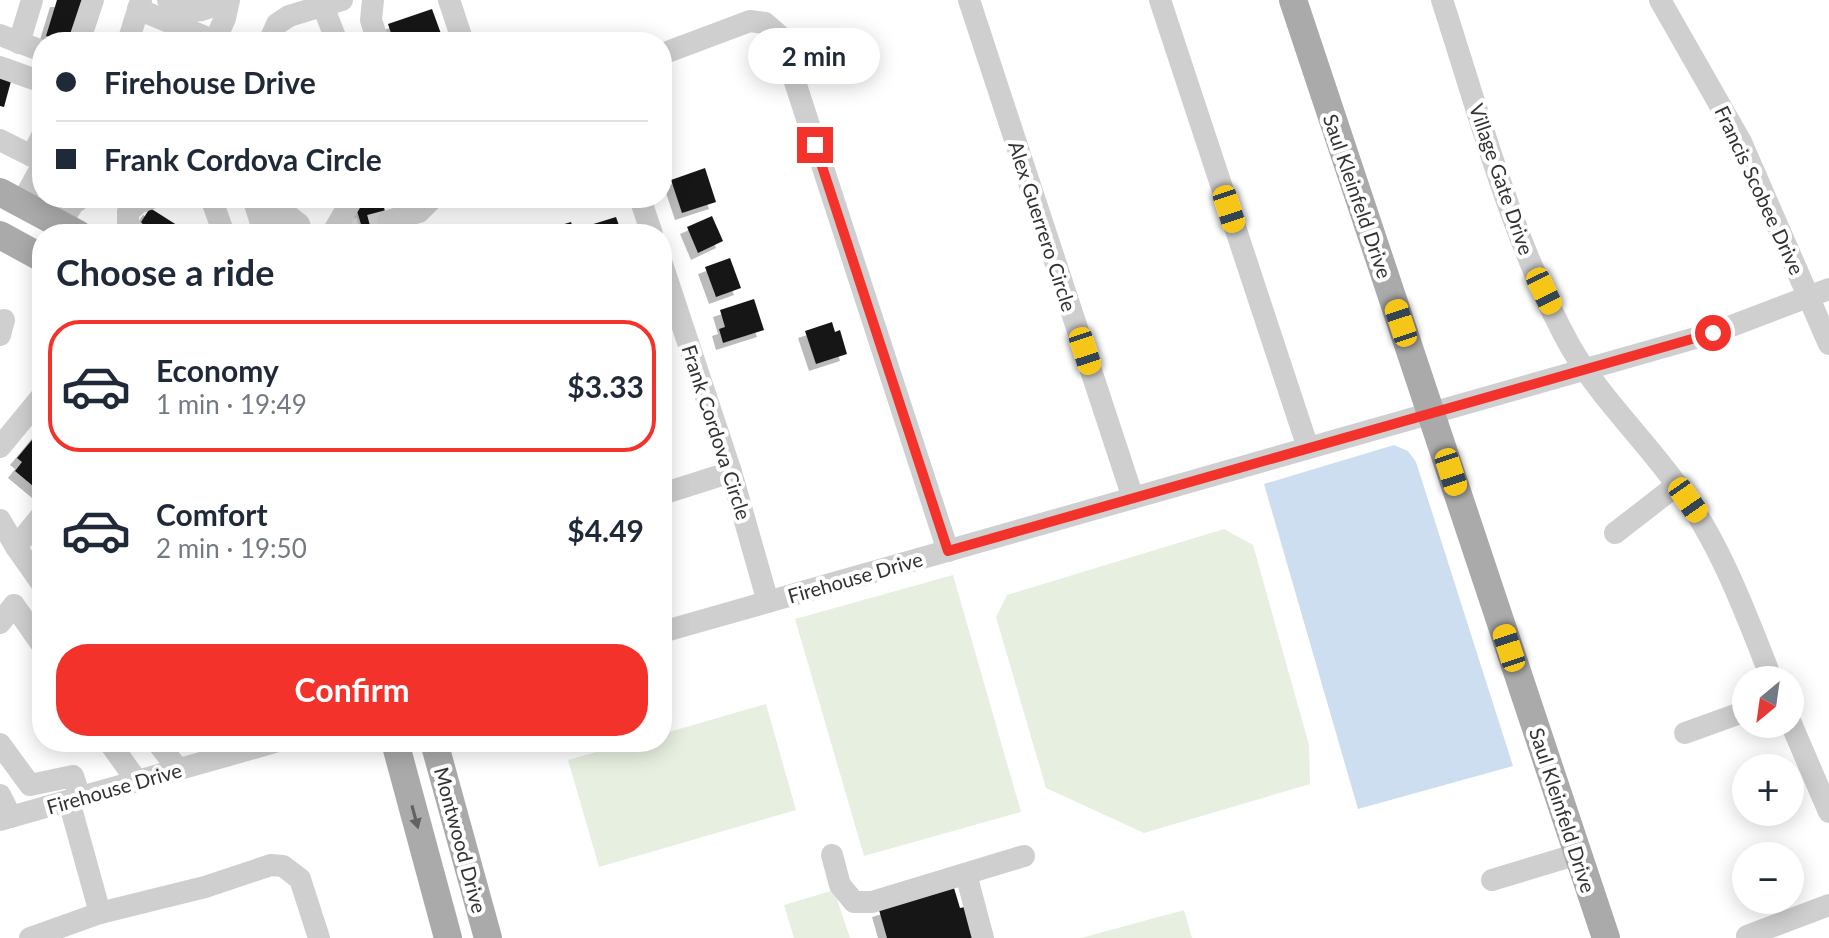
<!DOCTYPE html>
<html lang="en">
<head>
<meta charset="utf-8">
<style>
	:root { --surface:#fff; --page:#f6f6f7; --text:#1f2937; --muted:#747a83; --line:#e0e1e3; --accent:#f3332b }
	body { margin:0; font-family:Lato,sans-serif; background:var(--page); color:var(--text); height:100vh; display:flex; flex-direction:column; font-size:30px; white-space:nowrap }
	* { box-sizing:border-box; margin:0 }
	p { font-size:26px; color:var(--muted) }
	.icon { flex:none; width:44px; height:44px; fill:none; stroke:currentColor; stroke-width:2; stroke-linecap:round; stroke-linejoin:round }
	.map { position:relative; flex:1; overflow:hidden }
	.drawer { position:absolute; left:32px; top:224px; width:640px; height:528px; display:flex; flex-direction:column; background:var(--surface); border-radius:32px; box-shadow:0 4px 20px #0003 }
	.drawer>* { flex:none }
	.banner { position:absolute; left:32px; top:32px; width:640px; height:176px; border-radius:32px; box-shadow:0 4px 20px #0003; display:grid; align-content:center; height:176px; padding:0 24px; background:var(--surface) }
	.needle { width:52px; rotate:209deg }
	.fabs { position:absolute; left:1732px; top:666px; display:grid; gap:16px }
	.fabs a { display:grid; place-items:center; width:72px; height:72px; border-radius:50%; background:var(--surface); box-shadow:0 4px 20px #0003; font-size:40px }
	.end { position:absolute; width:36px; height:36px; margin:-18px; border:10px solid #f3332b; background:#fff; box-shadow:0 0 0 4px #fff }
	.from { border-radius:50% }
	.bubble { position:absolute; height:56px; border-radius:28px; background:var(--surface); box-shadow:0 4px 20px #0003; font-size:26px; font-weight:700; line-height:56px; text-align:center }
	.car { position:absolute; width:24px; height:48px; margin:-24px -12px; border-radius:10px; box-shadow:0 0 6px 2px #0007; background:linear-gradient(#f5c518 24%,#345 0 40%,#f5c518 0 76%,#345 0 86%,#f5c518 0) }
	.banner b { display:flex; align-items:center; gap:28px; height:76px; font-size:30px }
	.banner b+b { border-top:2px solid var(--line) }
	.banner i { width:20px; height:20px; background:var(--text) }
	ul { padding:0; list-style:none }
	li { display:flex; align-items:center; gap:24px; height:132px; margin:0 16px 12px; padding:0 8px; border:4px solid transparent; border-radius:32px }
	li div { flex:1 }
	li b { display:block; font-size:30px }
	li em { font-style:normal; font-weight:700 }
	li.on { border-color:var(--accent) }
	li>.icon { width:72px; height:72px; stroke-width:1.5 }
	h2 { padding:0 24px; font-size:36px; line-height:96px }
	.primary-button { display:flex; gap:16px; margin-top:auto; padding:16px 24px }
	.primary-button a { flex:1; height:92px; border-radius:32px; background:var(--accent); color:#fff; font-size:32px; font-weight:700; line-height:92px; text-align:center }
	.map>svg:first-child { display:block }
	.green { fill:#e7f0e0 }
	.water { fill:#ccdef0 }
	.building { fill:#191919; filter:url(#shadow) }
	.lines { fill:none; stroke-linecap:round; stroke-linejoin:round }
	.minor-tunnel { stroke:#d6d6d6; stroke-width:22; stroke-dasharray:22 11; stroke-linecap:butt }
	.minor { stroke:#cfcfcf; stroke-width:22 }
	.major { stroke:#aaa; stroke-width:28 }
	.oneway { fill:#626262 }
	.route { stroke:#f3332b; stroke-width:10 }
	.labels { text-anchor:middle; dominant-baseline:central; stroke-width:8; stroke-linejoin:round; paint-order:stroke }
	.street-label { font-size:20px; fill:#323232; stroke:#fff }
</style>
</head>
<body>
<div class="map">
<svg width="1829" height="938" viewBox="0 0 1829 938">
	<defs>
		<filter id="shadow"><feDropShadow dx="-7" dy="7" stdDeviation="0" flood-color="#0004"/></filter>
	</defs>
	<rect width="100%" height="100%" fill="#fff"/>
	<g class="green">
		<path d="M 1224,529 L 1253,545 L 1309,745 L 1310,784 L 1144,833 L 1046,788 L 996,617 L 1007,595 Z"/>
		<path d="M 953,575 L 1021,812 L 864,856 L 795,619 Z"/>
		<path d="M 766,704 L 796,810 L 599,867 L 568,760 L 632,742 L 662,742 L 662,734 Z"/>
		<path d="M 834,890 L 850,938 L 794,938 L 784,905 Z"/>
		<path d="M 1184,910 L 1192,938 L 1081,938 Z"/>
	</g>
	<path class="water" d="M 1394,445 L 1408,451 L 1416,462 L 1513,766 L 1358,809 L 1264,484 Z"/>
	<g class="building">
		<path d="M 57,0 L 85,0 L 72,42 L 46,36 Z"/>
		<path d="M 432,9 L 444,42 L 394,42 L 388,24 Z"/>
		<path d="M 0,70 L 13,74 L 4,107 L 0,106 Z"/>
		<path d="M 705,168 L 716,202 L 682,213 L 671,180 Z"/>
		<path d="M 257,198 L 280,198 L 276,209 L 263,214 Z"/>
		<path d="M 353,198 L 381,198 L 392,234 L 364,234 Z"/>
		<path d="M 150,208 L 191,234 L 143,234 L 136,230 Z"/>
		<path d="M 712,216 L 723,241 L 698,253 L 687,227 Z"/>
		<path d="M 616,217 L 622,234 L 590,234 L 587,226 Z"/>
		<path d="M 571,222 L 575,234 L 535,234 L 535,233 Z"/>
		<path d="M 730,258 L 741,288 L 716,297 L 705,267 Z"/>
		<path d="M 754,299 L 764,330 L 723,343 L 719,329 L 725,327 L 720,310 Z"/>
		<path d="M 832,322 L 835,332 L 840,330 L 847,354 L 816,364 L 805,331 Z"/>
		<path d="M 42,428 L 42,488 L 39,491 L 15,471 L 22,462 L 17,458 Z"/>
		<path d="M 954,888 L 960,908 L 965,907 L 974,938 L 887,938 L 879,910 Z"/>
	</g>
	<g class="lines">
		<g class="minor-tunnel">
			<path d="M 260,205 L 279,199"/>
			<path d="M 338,234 L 388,221"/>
		</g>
		<g class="minor">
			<path d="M 168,0 C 186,18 205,11 225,0"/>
			<path d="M 373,0 L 371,20 L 378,42"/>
			<path d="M 449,0 L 463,42"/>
			<path d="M 969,0 L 1133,498"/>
			<path d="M 1160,0 L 1308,448"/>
			<path d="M 1442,0 C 1479,113 1512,241 1570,346 C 1599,396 1643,438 1677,485 C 1720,542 1746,614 1772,680"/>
			<path d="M 1660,0 L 1741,142 L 1829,344"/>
			<path d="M 323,6 L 337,42"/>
			<path d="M 138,9 L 217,42"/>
			<path d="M 0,35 L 42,51"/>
			<path d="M 215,41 L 225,18 L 229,0"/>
			<path d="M 79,42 L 93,0"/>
			<path d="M 128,42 L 141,0"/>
			<path d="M 269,42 L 277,24 L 289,16 L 342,0"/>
			<path d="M 19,43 L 32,0"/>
			<path d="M 662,54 L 750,21 L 765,23 L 780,36 L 948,551"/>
			<path d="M 0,67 L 42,82"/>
			<path d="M 0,140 L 42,161"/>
			<path d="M 32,156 L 42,136"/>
			<path d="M 211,198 L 224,234"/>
			<path d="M 253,198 L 260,220"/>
			<path d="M 640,198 L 652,234"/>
			<path d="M 21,204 L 42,166"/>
			<path d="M 388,221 L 419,212 L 433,198"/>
			<path d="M 60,224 L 73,204 L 81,198"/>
			<path d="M 137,234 L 128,224 L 128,212 L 138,203 L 152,198"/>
			<path d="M 264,234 L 260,220 L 284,212 L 299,224 L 302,234"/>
			<path d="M 332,234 L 353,198"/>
			<path d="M 662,264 L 731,472 L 768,602"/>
			<path d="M 0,335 L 4,320"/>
			<path d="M 0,447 L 42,396"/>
			<path d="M 662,494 L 731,472"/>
			<path d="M 42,515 L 16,547 L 42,584"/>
			<path d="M 0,520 L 16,547"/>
			<path d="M 1615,533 L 1677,485"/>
			<path d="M 0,623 L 14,605 L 42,645"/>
			<path d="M 662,632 L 1713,333 L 1829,289"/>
			<path d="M 1790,721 L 1829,812"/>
			<path d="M 1685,733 L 1746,711"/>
			<path d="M 109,742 L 137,781"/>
			<path d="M 157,742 L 178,769"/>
			<path d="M 0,744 L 30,785 L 73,776 L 80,797"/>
			<path d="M 0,795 L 11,817"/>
			<path d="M 69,801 L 100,913"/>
			<path d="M 0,820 L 275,742"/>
			<path d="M 832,855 L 840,885 L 854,902 L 872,902 L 1024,856"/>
			<path d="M 966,874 L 983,938"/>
			<path d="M 1492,880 L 1578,854"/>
			<path d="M 1747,936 L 1829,905"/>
			<path d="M 30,938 L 100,913 L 205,887 L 271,865 L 283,866 L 300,879 L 319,938"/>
		</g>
		<g class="major">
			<path d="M 1293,0 L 1606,938"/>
			<path d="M 0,192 L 78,234"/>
			<path d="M 0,235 L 42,258"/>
			<path d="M 395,742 L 448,938"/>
			<path d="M 434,742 L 488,938"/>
		</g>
	</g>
	<defs><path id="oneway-solid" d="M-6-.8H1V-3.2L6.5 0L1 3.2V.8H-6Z" transform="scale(2)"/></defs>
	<use class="oneway" href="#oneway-solid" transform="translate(415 817) rotate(75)"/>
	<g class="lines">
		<path class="route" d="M 815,145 L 948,551 L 1713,333"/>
	</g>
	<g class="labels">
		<g class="street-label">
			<text transform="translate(1502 179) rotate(71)">Village Gate Drive</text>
			<text transform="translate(1760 190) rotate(65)">Francis Scobee Drive</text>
			<text transform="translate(1358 196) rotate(71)">Saul Kleinfeld Drive</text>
			<text transform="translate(1043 226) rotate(72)">Alex Guerrero Circle</text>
			<text transform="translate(717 432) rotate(72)">Frank Cordova Circle</text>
			<text transform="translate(855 577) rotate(-16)">Firehouse Drive</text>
			<text transform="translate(114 788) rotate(-16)">Firehouse Drive</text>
			<text transform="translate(1563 810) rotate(72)">Saul Kleinfeld Drive</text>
			<text transform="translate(461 840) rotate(75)">Montwood Drive</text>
		</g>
	</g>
</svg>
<div class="fabs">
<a><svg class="needle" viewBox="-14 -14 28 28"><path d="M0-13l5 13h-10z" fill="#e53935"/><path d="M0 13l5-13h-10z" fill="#747a83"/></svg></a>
<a>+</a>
<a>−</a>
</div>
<i class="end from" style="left:1713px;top:333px"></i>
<i class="end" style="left:815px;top:145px"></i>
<div class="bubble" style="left:748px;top:28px;width:132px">2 min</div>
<i class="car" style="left:1229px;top:209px;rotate:162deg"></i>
<i class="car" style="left:1544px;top:291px;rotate:154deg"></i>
<i class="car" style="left:1401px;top:323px;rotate:342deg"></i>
<i class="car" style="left:1085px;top:351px;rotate:162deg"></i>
<i class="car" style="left:1451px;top:472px;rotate:162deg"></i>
<i class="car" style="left:1688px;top:500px;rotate:145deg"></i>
<i class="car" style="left:1509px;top:648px;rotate:342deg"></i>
<div class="banner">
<b><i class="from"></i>Firehouse Drive</b>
<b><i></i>Frank Cordova Circle</b>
</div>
<section class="drawer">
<h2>Choose a ride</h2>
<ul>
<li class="on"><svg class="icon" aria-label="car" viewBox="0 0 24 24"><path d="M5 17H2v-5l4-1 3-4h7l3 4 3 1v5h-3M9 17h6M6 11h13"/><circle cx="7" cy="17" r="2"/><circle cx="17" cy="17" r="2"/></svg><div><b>Economy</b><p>1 min · 19:49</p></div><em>$3.33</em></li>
<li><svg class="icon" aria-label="car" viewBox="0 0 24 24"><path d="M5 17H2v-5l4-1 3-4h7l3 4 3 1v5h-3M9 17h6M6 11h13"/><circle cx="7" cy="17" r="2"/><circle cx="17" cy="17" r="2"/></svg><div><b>Comfort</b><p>2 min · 19:50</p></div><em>$4.49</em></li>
</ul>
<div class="primary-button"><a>Confirm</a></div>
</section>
</div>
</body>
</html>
